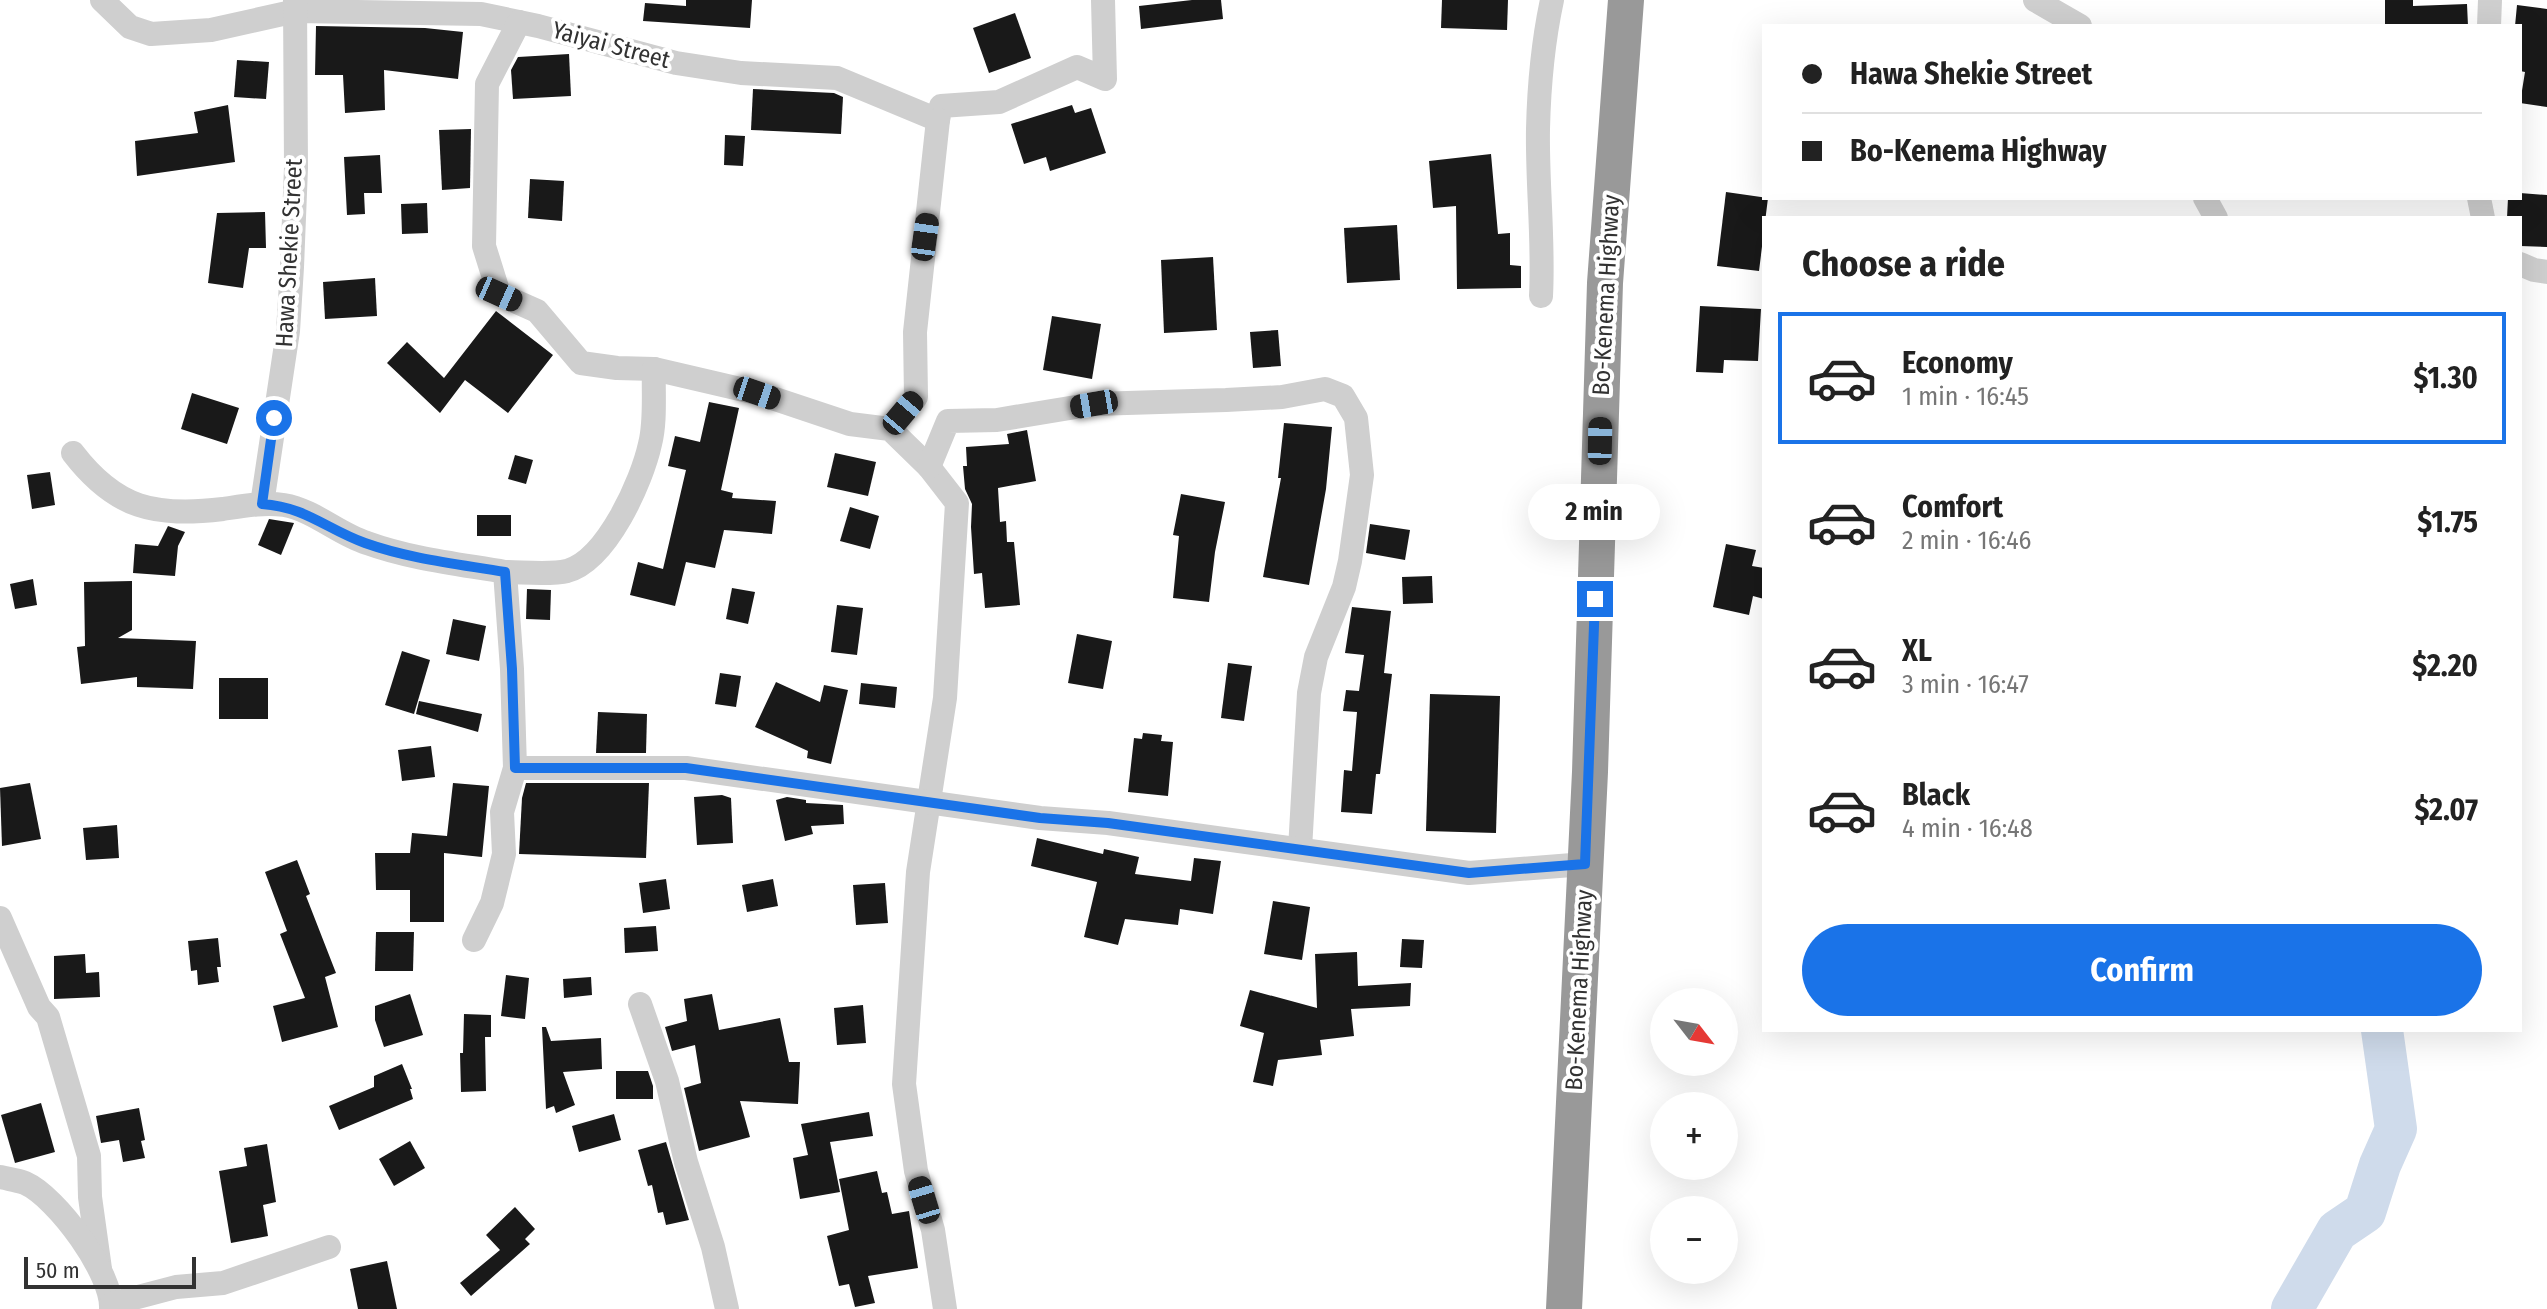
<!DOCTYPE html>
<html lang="en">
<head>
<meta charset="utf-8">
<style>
	:root { --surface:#fff; --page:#f6f6f6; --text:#222; --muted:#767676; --line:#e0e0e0; --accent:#1a73e8 }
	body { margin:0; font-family:"Fira Sans Condensed",sans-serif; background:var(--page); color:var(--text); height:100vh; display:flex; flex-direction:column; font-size:30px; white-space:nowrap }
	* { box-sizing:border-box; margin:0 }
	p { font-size:26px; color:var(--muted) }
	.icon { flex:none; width:44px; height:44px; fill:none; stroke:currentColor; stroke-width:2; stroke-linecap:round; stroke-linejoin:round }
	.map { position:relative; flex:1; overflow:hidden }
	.panel { position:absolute; left:1762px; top:216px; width:760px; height:816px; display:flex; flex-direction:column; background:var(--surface); border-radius:0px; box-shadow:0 8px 32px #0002 }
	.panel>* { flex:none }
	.top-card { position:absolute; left:1762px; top:24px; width:760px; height:176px; border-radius:0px; box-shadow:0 8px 32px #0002; display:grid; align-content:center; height:176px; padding:0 40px; background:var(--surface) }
	.needle { width:52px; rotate:121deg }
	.controls { position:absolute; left:1650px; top:988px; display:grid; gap:16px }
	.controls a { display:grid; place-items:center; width:88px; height:88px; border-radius:50%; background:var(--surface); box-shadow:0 8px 32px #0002; font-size:40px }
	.scale { position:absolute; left:24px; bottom:20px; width:172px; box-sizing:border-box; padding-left:8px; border:4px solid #323232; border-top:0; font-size:22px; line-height:28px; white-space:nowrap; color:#323232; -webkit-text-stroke:6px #fff; paint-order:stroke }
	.end { position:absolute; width:36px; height:36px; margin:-18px; border:10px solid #1a73e8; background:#fff; box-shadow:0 0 0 4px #fff }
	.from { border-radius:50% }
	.bubble { position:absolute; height:56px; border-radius:28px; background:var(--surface); box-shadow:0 8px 32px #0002; font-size:26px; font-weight:700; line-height:56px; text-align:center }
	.car { position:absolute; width:24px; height:48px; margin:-24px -12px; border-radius:10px; box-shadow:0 0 6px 2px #0007; background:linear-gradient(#222 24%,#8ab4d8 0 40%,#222 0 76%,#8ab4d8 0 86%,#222 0) }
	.top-card b { display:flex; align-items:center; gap:28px; height:76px; font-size:30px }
	.top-card b+b { border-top:2px solid var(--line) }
	.top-card i { width:20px; height:20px; background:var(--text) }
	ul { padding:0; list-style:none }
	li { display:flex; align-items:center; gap:24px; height:132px; margin:0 16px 12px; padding:0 24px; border:4px solid transparent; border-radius:0px }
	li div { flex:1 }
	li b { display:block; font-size:30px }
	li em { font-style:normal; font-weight:700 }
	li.on { border-color:var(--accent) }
	li>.icon { width:72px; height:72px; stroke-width:1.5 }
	h2 { padding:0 40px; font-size:36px; line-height:96px }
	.action { display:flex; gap:16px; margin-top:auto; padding:16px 40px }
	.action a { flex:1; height:92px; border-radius:48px; background:var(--accent); color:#fff; font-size:32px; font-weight:700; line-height:92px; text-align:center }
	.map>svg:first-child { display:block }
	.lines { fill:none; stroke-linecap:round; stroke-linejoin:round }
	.river { stroke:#cfdbeb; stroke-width:42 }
	.building { fill:#191919 }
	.minor { stroke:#cfcfcf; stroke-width:24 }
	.highway { stroke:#999; stroke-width:36 }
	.route { stroke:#1a73e8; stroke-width:10 }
	.labels { text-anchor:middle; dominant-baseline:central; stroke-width:8; stroke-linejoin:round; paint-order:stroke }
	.street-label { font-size:24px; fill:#323232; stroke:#fff }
</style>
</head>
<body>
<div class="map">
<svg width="2547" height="1309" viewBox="0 0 2547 1309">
	<rect width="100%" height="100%" fill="#fff"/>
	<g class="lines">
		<path class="river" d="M 2292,1309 L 2337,1231 L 2365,1212 L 2380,1165 L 2396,1129 L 2382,1030"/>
	</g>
	<g class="building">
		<path d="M 686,0 L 752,0 L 750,28 L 643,21 L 645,3 L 686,6 Z"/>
		<path d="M 1192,0 L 1221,0 L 1223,19 L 1141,29 L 1139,6 Z"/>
		<path d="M 1442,0 L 1508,0 L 1507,30 L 1441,28 Z"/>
		<path d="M 2385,0 L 2413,0 L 2413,6 L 2467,4 L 2468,26 L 2385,26 Z"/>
		<path d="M 2517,5 L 2547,9 L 2547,107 L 2520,103 L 2525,72 L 2520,71 L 2520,26 L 2515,26 Z"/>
		<path d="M 1015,13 L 1031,58 L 989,73 L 973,28 Z"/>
		<path d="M 316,26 L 425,28 L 463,32 L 458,79 L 384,70 L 385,110 L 345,113 L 343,75 L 315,75 Z"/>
		<path d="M 569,54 L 571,96 L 513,99 L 511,70 L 518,57 Z"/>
		<path d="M 237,60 L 269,62 L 266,99 L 234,97 Z"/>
		<path d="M 753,89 L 834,93 L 843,97 L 841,134 L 751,130 Z"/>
		<path d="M 228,105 L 235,162 L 137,176 L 135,141 L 198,133 L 194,112 Z"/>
		<path d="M 1072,105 L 1075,113 L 1091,108 L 1106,153 L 1050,171 L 1046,157 L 1024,164 L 1011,124 Z"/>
		<path d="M 471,129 L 470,188 L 442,190 L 439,130 Z"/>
		<path d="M 725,135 L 745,136 L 743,166 L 724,165 Z"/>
		<path d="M 1491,154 L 1498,234 L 1510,233 L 1510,265 L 1521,266 L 1521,288 L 1457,289 L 1456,206 L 1433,208 L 1429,161 Z"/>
		<path d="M 380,155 L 382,193 L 364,193 L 365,214 L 347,215 L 344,157 Z"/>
		<path d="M 530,179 L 564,181 L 562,221 L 528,218 Z"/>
		<path d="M 1726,192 L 1768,198 L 1759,271 L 1717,266 Z"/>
		<path d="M 2520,193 L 2547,195 L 2547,247 L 2520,246 L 2520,218 L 2507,218 L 2508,198 L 2520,198 Z"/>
		<path d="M 427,203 L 428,233 L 402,234 L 401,204 Z"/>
		<path d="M 265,212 L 266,248 L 249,248 L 243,288 L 208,283 L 217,213 Z"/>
		<path d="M 1397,225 L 1400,280 L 1347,283 L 1344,228 Z"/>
		<path d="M 1213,257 L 1217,330 L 1164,333 L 1161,260 Z"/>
		<path d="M 375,278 L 377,316 L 325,319 L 323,282 Z"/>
		<path d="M 1700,306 L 1761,309 L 1758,361 L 1724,360 L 1723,373 L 1696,372 Z"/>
		<path d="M 496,311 L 553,355 L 508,413 L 465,380 L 440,413 L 387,363 L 407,342 L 444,378 Z"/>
		<path d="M 1052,316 L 1101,324 L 1092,379 L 1043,370 Z"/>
		<path d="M 1278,330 L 1281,366 L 1253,368 L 1250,332 Z"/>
		<path d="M 192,393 L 239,408 L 227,444 L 181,429 Z"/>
		<path d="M 709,402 L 739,408 L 721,490 L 733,493 L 732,498 L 776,501 L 772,534 L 724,530 L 715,568 L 686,562 L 675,606 L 630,595 L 638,562 L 663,569 L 686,470 L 668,466 L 675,436 L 700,442 Z"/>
		<path d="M 1284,423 L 1332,427 L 1326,489 L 1309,585 L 1263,577 L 1281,478 L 1278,478 Z"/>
		<path d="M 1027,430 L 1036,481 L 998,488 L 1000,522 L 1006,521 L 1007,542 L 1014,542 L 1020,605 L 985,608 L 982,573 L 974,574 L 971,527 L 972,504 L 965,489 L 963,466 L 967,466 L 966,447 L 1009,444 L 1007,434 Z"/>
		<path d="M 835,453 L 876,462 L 868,496 L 827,487 Z"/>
		<path d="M 515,455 L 533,460 L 526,484 L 508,479 Z"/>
		<path d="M 50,472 L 55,505 L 32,509 L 27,475 Z"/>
		<path d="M 1181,494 L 1225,502 L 1215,552 L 1209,602 L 1173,598 L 1179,536 L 1173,535 Z"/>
		<path d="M 850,507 L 879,516 L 870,549 L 840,541 Z"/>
		<rect x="477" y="515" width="34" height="21"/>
		<path d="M 269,519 L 294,523 L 281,555 L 258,545 Z"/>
		<path d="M 1370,524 L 1410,530 L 1405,560 L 1366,553 Z"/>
		<path d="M 168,526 L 185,532 L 178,546 L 175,576 L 133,573 L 135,544 L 158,546 Z"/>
		<path d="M 1726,544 L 1756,550 L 1752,566 L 1764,568 L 1764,599 L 1753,596 L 1749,615 L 1713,607 Z"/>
		<path d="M 1432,576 L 1433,603 L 1403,604 L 1402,577 Z"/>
		<path d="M 33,579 L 37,605 L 15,609 L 10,584 Z"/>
		<path d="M 132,581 L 132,630 L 118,638 L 196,641 L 193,689 L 137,687 L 137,677 L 81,684 L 77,647 L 85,646 L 84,582 Z"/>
		<path d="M 732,588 L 755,592 L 748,624 L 726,619 Z"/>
		<path d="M 527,589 L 551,590 L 550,620 L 526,619 Z"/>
		<path d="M 837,605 L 863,608 L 857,655 L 831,652 Z"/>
		<path d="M 1352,607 L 1391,611 L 1384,673 L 1392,674 L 1380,774 L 1376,774 L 1372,814 L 1341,812 L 1344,770 L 1352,771 L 1357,712 L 1343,711 L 1346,690 L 1359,691 L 1364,655 L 1345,653 Z"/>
		<path d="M 453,619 L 486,626 L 479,661 L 446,654 Z"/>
		<path d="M 1077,634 L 1112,641 L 1103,689 L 1068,683 Z"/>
		<path d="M 402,651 L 430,660 L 414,714 L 385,705 Z"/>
		<path d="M 1228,663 L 1252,666 L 1244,721 L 1221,718 Z"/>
		<path d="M 720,673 L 741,676 L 736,707 L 715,704 Z"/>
		<rect x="219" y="678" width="49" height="41"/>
		<path d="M 776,682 L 820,702 L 824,685 L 848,690 L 831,764 L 807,758 L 808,751 L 755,727 Z"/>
		<path d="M 861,683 L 897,687 L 895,708 L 859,704 Z"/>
		<path d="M 1430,694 L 1500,696 L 1496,833 L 1426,831 Z"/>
		<path d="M 419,701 L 482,714 L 478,732 L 416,714 Z"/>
		<path d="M 598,712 L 647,714 L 646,753 L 596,753 Z"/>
		<path d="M 1143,733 L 1162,735 L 1161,741 L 1173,742 L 1168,796 L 1128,792 L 1134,738 L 1142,739 Z"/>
		<path d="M 431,746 L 435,777 L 402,781 L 398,750 Z"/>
		<path d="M 30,783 L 41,839 L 2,846 L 0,788 Z"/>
		<path d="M 453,783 L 489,786 L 482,857 L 444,853 L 444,922 L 410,922 L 410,890 L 376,890 L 375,853 L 410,853 L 412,833 L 447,836 Z"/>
		<path d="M 526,783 L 649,783 L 646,858 L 519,854 L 522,798 Z"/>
		<path d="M 722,795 L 731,798 L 733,843 L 697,845 L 694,797 Z"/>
		<path d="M 787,797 L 806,800 L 806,803 L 843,805 L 844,824 L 811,826 L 813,834 L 785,841 L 776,800 Z"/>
		<path d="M 117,825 L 119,858 L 86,860 L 83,828 Z"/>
		<path d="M 1037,838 L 1103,854 L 1104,849 L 1139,857 L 1135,874 L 1191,881 L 1194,858 L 1221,861 L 1213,914 L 1180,909 L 1178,925 L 1125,919 L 1118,945 L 1084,937 L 1097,882 L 1031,866 Z"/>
		<path d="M 297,860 L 310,894 L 306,896 L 336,973 L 325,977 L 338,1027 L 282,1042 L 273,1006 L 305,998 L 280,934 L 287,931 L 265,872 Z"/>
		<path d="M 666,879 L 670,909 L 643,913 L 639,883 Z"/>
		<path d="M 773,879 L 778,906 L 747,912 L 742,885 Z"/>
		<path d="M 885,883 L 888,923 L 856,925 L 853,885 Z"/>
		<path d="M 1273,901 L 1310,907 L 1302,960 L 1264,954 Z"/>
		<path d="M 656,926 L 658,951 L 625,953 L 624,928 Z"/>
		<path d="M 376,932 L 414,932 L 413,971 L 375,971 Z"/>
		<path d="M 218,938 L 221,967 L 217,967 L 219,982 L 198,985 L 197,970 L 191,971 L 188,941 Z"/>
		<path d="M 1402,939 L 1424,940 L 1422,968 L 1400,967 Z"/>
		<path d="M 1357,952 L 1358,986 L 1411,983 L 1410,1006 L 1351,1009 L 1354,1036 L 1320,1040 L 1322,1055 L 1278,1060 L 1273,1086 L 1253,1082 L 1264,1033 L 1240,1026 L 1250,990 L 1317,1008 L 1315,954 Z"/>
		<path d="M 85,954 L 86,973 L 99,972 L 100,997 L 54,999 L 54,956 Z"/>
		<path d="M 506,975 L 529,978 L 525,1019 L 501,1016 Z"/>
		<path d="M 591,977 L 592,995 L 564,998 L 563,979 Z"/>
		<path d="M 410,994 L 423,1035 L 384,1047 L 375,1020 L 375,1006 Z"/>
		<path d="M 712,994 L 719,1030 L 780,1018 L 789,1062 L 800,1062 L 798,1104 L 740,1101 L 750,1137 L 699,1151 L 684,1088 L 701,1083 L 695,1045 L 672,1051 L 665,1027 L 687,1021 L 684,999 Z"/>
		<path d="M 863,1005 L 866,1043 L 837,1045 L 834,1008 Z"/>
		<path d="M 464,1014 L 491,1015 L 491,1037 L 485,1037 L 486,1091 L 461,1092 L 460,1053 L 463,1053 Z"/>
		<path d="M 542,1027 L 546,1027 L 551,1041 L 601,1038 L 602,1069 L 563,1072 L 575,1105 L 556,1113 L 554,1106 L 546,1109 Z"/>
		<path d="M 402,1064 L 412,1089 L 410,1089 L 413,1099 L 339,1130 L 329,1106 L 374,1087 L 374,1076 Z"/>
		<path d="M 616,1071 L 648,1071 L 653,1086 L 653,1099 L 616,1099 Z"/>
		<path d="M 41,1103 L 55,1152 L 15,1163 L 1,1115 Z"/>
		<path d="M 139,1108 L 145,1140 L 141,1141 L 145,1158 L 123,1162 L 119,1140 L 101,1143 L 96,1116 Z"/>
		<path d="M 869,1112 L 873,1136 L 830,1142 L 840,1192 L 800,1199 L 793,1158 L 808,1155 L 801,1124 Z"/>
		<path d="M 614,1114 L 621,1140 L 579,1152 L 572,1126 Z"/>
		<path d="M 410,1141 L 425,1168 L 394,1186 L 379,1159 Z"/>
		<path d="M 666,1142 L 689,1220 L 666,1225 L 663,1212 L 658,1213 L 652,1185 L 648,1186 L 638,1150 Z"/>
		<path d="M 267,1144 L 276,1202 L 263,1205 L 268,1236 L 231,1243 L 219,1171 L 247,1166 L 244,1148 Z"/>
		<path d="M 877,1171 L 882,1193 L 887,1192 L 892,1214 L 909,1211 L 918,1268 L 868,1276 L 875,1303 L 855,1307 L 849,1284 L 839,1286 L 827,1236 L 849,1230 L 839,1179 Z"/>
		<path d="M 515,1207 L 535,1229 L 525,1239 L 530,1244 L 471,1296 L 460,1283 L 500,1250 L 486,1235 Z"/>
		<path d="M 387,1261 L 397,1309 L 358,1309 L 350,1269 Z"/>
	</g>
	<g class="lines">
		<g class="minor">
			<path d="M 102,0 L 130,27 L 151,34 L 211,30 L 296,11 L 481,14 L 538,26 L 676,63 L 741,73 L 837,78 L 938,120 L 941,106 L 999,102 L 1077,67 L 1105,79 L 1103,0"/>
			<path d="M 2035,0 L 2080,26"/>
			<path d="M 519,22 L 487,84 L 484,246 L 499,294 L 537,311 L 581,363 L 617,368 L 654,369 L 757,393 L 850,424 L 890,429 L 929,467 L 957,503 L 945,698 L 918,872 L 904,1084 L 916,1171 L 933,1230 L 945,1309"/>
			<path d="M 2489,26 L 2490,0"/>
			<path d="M 2205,198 L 2216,218"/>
			<path d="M 2479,198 L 2483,218"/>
			<path d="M 2520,264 L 2534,270 L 2547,272"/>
			<path d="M 1541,296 C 1544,240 1537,185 1538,129 C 1539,86 1543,42 1552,0"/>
			<path d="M 890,429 L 916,397 L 915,332 L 938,120"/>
			<path d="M 73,453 C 116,509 155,517 223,509 C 243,506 264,502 284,505 C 314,510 338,534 367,543 C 411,559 459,564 505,572 L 512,669 L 515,768 L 502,812 L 504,854 L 492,903 L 474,940"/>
			<path d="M 929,467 L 948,421 L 997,420 L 1094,404 L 1226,400 L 1282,397 L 1325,389 L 1343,396 L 1356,418 L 1362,475 L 1350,561 L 1344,587 L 1316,657 L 1309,693 L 1300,849"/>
			<path d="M 262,504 L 288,331 L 292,267 L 296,168 L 295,0"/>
			<path d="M 505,572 C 522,572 551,575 567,571 C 607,560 642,481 650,444 C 656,421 653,393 654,369"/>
			<path d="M 515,768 L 686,768 L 1040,818 L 1108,823 L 1469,873 L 1585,864"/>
			<path d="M 0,918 L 39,1007 L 48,1017 L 89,1156 L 90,1197 L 100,1269"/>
			<path d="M 640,1004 L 667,1081 L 686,1162 L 713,1247 L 727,1309"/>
			<path d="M 0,1177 C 8,1179 17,1180 25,1183 C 57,1197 113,1274 111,1309"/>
			<path d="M 111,1304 L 176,1287 L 223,1283 L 329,1247"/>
		</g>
		<path class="highway" d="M 1564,1309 L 1590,772 L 1605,283 L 1626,0"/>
	</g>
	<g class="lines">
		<path class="route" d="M 274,418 L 262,504 C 306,507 326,529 365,543 C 410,559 458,564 505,572 L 512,669 L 515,768 L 686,768 L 1040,818 L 1108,823 L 1469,873 L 1585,864 L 1595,599"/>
	</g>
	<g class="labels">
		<g class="street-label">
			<text transform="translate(611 45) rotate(15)">Yaiyai Street</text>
			<text transform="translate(289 253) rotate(-87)">Hawa Shekie Street</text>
			<text transform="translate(1606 295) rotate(-87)">Bo-Kenema Highway</text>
			<text transform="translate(1579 990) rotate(-87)">Bo-Kenema Highway</text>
		</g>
	</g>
</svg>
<div class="controls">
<a><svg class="needle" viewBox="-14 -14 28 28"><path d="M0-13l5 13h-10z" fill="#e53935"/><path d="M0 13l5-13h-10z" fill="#767676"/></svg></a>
<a>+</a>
<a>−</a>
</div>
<div class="scale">50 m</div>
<i class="end from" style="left:274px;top:418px"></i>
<i class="end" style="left:1595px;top:599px"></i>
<div class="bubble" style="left:1528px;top:484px;width:132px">2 min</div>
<i class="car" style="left:925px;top:237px;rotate:8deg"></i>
<i class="car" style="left:499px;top:294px;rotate:114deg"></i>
<i class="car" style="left:757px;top:393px;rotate:109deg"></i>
<i class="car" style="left:1094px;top:404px;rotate:260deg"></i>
<i class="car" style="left:903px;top:413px;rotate:40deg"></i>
<i class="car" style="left:1600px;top:441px;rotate:1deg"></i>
<i class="car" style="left:924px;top:1200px;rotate:343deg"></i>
<div class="top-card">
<b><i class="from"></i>Hawa Shekie Street</b>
<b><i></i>Bo-Kenema Highway</b>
</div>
<section class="panel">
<h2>Choose a ride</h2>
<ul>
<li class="on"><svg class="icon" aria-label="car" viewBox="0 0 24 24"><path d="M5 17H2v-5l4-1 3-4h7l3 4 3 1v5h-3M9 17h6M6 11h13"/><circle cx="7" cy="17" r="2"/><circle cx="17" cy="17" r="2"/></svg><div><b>Economy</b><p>1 min · 16:45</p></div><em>$1.30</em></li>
<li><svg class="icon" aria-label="car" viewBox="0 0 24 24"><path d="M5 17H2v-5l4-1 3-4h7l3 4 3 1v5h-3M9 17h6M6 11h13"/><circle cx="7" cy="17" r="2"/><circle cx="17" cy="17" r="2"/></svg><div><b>Comfort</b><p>2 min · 16:46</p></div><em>$1.75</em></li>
<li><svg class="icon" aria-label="car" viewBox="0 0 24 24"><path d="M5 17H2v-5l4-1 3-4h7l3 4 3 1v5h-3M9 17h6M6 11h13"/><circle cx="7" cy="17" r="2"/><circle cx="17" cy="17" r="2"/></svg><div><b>XL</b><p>3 min · 16:47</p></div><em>$2.20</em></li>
<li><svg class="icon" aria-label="car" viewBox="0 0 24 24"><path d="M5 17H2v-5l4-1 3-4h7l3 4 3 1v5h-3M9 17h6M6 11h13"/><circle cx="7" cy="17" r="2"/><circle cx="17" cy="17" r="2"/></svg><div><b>Black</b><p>4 min · 16:48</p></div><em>$2.07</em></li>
</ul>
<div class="action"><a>Confirm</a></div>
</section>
</div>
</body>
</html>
